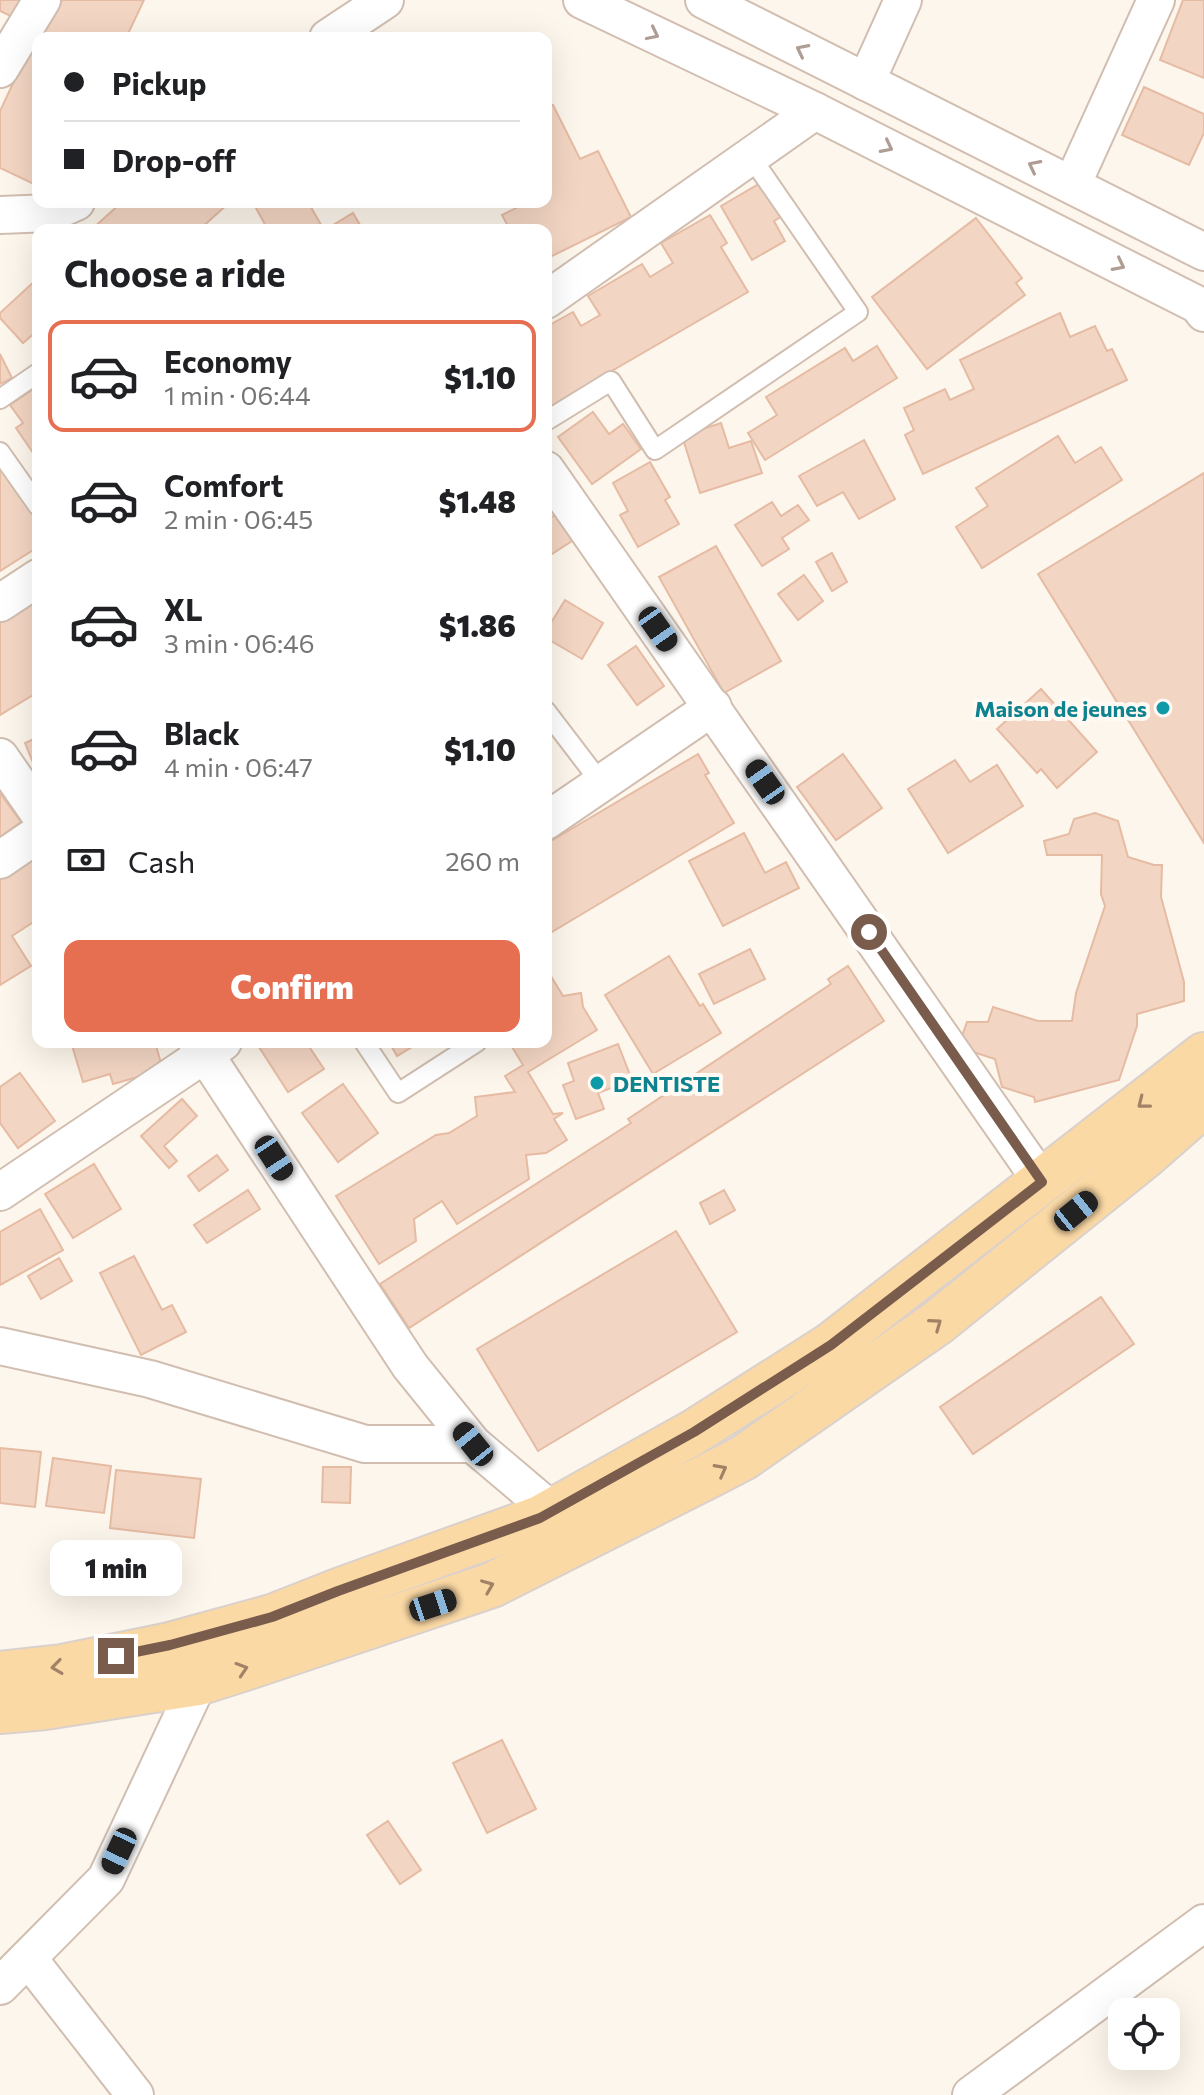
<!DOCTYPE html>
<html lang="en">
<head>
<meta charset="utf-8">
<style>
	:root { --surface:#fff; --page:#f6f6f6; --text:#202124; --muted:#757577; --line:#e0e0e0; --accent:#e76f51 }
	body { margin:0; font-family:Commissioner,sans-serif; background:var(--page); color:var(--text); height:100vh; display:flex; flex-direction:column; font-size:30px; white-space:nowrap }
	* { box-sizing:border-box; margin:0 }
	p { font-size:26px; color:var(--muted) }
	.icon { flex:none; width:44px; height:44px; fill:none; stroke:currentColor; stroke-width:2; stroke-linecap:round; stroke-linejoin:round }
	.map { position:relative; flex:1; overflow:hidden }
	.panel { position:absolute; left:32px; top:224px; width:520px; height:824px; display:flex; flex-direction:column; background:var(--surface); border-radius:16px; box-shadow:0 8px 32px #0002 }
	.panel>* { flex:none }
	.hud { position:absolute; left:32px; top:32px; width:520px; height:176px; border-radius:16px; box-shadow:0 8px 32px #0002; display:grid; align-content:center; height:176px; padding:0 32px; background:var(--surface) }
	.buttons { position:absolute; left:1108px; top:1998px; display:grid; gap:16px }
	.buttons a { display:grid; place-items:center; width:72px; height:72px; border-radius:16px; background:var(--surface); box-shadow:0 8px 32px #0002; font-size:40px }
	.end { position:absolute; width:36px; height:36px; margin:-18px; border:10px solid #7a5c4d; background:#fff; box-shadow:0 0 0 4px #fff }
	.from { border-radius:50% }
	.bubble { position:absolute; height:56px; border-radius:16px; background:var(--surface); box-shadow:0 8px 32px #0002; font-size:26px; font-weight:800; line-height:56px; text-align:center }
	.car { position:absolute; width:24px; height:48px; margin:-24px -12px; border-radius:10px; box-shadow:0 0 6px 2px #0007; background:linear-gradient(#222 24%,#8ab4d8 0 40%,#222 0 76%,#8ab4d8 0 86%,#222 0) }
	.hud b { display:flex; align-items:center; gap:28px; height:76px; font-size:30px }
	.hud b+b { border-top:2px solid var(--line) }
	.hud i { width:20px; height:20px; background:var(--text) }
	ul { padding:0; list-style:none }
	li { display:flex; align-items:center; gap:24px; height:112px; margin:0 16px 12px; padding:0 16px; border:4px solid transparent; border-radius:16px }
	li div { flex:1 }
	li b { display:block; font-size:30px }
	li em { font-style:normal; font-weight:800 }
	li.active { border-color:var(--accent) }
	li>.icon { width:72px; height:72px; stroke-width:1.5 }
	h2 { padding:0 32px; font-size:36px; line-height:96px }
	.pay { display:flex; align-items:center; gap:20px; height:88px; padding:0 32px; font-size:30px }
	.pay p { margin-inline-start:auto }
	.cta { display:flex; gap:16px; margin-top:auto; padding:16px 32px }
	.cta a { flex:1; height:92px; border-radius:16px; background:var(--accent); color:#fff; font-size:32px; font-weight:800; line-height:92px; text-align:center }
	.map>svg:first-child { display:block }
	.building { fill:#f3d5c3; stroke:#e6bba3; stroke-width:2 }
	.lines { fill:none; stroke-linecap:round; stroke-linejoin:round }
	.service-casing { stroke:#d1beb0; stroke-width:22 }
	.minor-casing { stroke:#d1beb0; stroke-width:40 }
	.primary-casing { stroke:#dad1cd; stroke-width:48 }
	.service { stroke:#fff; stroke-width:18 }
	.minor { stroke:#fff; stroke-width:36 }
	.primary { stroke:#fbd9a5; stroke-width:44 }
	.oneway { stroke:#af9d94 }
	.oneway2 { stroke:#a18267 }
	.route { stroke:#7a5c4d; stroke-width:10 }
	.culture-dot { fill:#0f9aa8; stroke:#fffaf3; stroke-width:3 }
	.labels { text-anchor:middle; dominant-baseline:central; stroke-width:8; stroke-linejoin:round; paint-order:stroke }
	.culture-label { font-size:22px; font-weight:bold; fill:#0d838f; stroke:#fffaf3; text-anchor:end }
</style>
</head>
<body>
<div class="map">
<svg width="1204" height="2095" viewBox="0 0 1204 2095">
	<rect width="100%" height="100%" fill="#fdf6ec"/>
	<g class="building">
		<path d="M 0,0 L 32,0 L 21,21 L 0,11 Z"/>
		<path d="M 52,0 L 144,0 L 126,38 L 38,38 L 38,186 L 0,168 L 0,111 Z"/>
		<path d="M 1183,0 L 1204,0 L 1204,78 L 1160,60 Z"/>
		<path d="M 1144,87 L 1204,114 L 1204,133 L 1189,165 L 1122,135 Z"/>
		<path d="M 553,105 L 580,159 L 598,151 L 631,217 L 546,259 L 546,230 L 510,230 L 502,215 L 528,202 L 546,202 L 546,109 Z"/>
		<path d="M 769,178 L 789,212 L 774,221 L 785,241 L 752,260 L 721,206 Z"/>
		<path d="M 122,202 L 230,202 L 199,230 L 91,230 Z"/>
		<path d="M 266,202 L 308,202 L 324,230 L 268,230 L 256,208 Z"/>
		<path d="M 353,213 L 363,230 L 325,230 Z"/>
		<path d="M 710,215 L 727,243 L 721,247 L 748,292 L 546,409 L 546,327 L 573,312 L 581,326 L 600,315 L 588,296 L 642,264 L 650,277 L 673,263 L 661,243 Z"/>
		<path d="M 976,218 L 1022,278 L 1016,283 L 1025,295 L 927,369 L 872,297 Z"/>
		<path d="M 38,278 L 38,330 L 23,343 L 0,318 L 0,313 Z"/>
		<path d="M 1060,313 L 1070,337 L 1095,326 L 1107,351 L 1112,349 L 1127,380 L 923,474 L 905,435 L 914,430 L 904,408 L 945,389 L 950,400 L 974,389 L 960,360 Z"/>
		<path d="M 877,346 L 897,378 L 765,460 L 748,433 L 777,415 L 766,397 L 845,348 L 853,361 Z"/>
		<path d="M 0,354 L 12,378 L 0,384 Z"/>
		<path d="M 38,386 L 38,460 L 16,428 L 23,423 L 10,405 Z"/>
		<path d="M 593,412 L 609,434 L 623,424 L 641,449 L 592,484 L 558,437 Z"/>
		<path d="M 721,423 L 729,448 L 751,441 L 762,473 L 700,493 L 682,436 Z"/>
		<path d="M 1058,436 L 1075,463 L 1101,447 L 1122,480 L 982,568 L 956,527 L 988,506 L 976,488 Z"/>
		<path d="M 864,440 L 895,499 L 859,519 L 843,492 L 817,506 L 799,476 Z"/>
		<path d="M 0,457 L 38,504 L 38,547 L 0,571 Z"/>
		<path d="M 650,462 L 670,497 L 665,500 L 679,524 L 638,547 L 620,515 L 628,511 L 613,483 Z"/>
		<path d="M 1204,473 L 1204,843 L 1038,574 Z"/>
		<path d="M 772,502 L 781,516 L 798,505 L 809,520 L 782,538 L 789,549 L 762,566 L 735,525 Z"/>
		<path d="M 558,513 L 575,539 L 546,558 L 546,521 Z"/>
		<path d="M 716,546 L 781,661 L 724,693 L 659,577 Z"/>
		<path d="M 832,553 L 847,582 L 832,591 L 816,562 Z"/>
		<path d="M 804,575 L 823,601 L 798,620 L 778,594 Z"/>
		<path d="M 38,599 L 38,692 L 0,715 L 0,622 Z"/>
		<path d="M 565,600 L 603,623 L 582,659 L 546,638 L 546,631 Z"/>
		<path d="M 636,646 L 664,686 L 637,705 L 608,665 Z"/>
		<path d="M 1041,689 L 1097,752 L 1057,788 L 1041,769 L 1037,773 L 997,729 Z"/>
		<path d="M 38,737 L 38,775 L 25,743 Z"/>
		<path d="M 698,754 L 709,773 L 705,775 L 734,823 L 552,932 L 546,922 L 546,844 Z"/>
		<path d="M 843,754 L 882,808 L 836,840 L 797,787 Z"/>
		<path d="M 955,760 L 970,782 L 997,765 L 1023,806 L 948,853 L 908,789 Z"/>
		<path d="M 0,793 L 21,822 L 0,837 Z"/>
		<path d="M 1095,813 L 1118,821 L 1128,857 L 1154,865 L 1162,865 L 1161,897 L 1184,982 L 1184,1001 L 1137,1014 L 1137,1026 L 1119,1080 L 1035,1102 L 1034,1097 L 1002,1087 L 995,1059 L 958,1047 L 967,1022 L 988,1022 L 993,1007 L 1038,1021 L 1072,1021 L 1076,993 L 1105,906 L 1101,894 L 1102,855 L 1047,855 L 1044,841 L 1069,834 L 1074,819 Z"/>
		<path d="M 744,833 L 765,873 L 786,862 L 799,888 L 723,926 L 689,861 Z"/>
		<path d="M 38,851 L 38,919 L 12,936 L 31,966 L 0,985 L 0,874 Z"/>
		<path d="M 750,949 L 765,979 L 714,1004 L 699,974 Z"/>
		<path d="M 669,956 L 700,1006 L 703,1004 L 721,1033 L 653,1074 L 605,995 Z"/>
		<path d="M 848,966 L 884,1021 L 409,1328 L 380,1284 L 631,1123 L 628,1119 L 831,984 L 828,979 Z"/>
		<path d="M 546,968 L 563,996 L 581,993 L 583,1007 L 597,1030 L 528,1072 L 553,1114 L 563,1113 L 554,1119 L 567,1140 L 546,1153 L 526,1155 L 529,1179 L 457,1224 L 442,1201 L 414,1219 L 416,1241 L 379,1264 L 336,1196 L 436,1135 L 449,1133 L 477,1116 L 475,1097 L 515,1092 L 505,1076 L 523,1065 L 509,1042 L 546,1042 Z"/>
		<path d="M 71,1042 L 155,1042 L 163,1070 L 113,1084 L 110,1074 L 83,1082 Z"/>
		<path d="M 267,1042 L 306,1042 L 324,1069 L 288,1092 L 259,1047 Z"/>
		<path d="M 389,1042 L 420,1042 L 397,1056 Z"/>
		<path d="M 618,1044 L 632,1080 L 598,1093 L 604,1109 L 576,1119 L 563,1085 L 574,1081 L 568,1063 Z"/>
		<path d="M 20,1073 L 55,1121 L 18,1148 L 0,1123 L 0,1087 Z"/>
		<path d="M 343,1084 L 378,1133 L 338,1162 L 302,1113 Z"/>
		<path d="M 182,1099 L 197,1116 L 164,1146 L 177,1161 L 169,1168 L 141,1136 Z"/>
		<path d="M 217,1155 L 228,1170 L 199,1191 L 188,1176 Z"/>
		<path d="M 94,1164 L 121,1209 L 73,1238 L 45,1194 Z"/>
		<path d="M 248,1190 L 260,1209 L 207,1243 L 194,1225 Z"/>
		<path d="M 724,1190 L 735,1210 L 710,1224 L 700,1203 Z"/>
		<path d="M 40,1209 L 63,1250 L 0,1285 L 0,1232 Z"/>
		<path d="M 676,1231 L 737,1332 L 538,1451 L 477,1349 Z"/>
		<path d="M 134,1256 L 162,1310 L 172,1305 L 186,1332 L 141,1355 L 100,1273 Z"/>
		<path d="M 59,1258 L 72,1281 L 41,1299 L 28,1276 Z"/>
		<path d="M 1101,1297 L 1134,1344 L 973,1454 L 940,1407 Z"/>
		<path d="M 0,1448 L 41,1452 L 35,1507 L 0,1503 Z"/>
		<path d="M 53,1458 L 111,1466 L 104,1513 L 46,1506 Z"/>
		<path d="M 323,1467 L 351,1467 L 350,1503 L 322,1502 Z"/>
		<path d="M 116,1470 L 201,1479 L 194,1538 L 110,1528 Z"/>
		<path d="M 502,1740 L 536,1809 L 487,1833 L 453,1763 Z"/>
		<path d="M 388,1821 L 421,1870 L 400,1884 L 367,1835 Z"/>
	</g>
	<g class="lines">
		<g class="service-casing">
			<g id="service">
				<path d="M 0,399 L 38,373"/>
				<path d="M 546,421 L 611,381 L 655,450 L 858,312 L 751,157"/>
				<path d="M 0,452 L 38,506"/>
				<path d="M 546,711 L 601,783"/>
				<path d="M 364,1042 L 398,1093 L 477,1042"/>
			</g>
		</g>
		<g class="minor-casing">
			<g id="minor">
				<path d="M 582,0 L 815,111 L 1198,305 L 1204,313"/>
				<path d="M 704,0 L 1204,252"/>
				<path d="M 328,38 L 385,0"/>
				<path d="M 0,69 L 42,0"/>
				<path d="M 866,82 L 903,0"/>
				<path d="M 1072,185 L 1156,0"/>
				<path d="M 0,215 L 51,213 L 76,202"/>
				<path d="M 546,300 L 815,111"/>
				<path d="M 546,470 L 1042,1182"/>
				<path d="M 0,603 L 38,578"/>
				<path d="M 0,757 L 38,812"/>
				<path d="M 546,821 L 713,707"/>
				<path d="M 0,860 L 38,834"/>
				<path d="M 197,1042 L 410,1366 L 473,1444"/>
				<path d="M 0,1192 L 223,1042"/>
				<path d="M 0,1346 L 150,1379 L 365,1444 L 473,1444 L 552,1511"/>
				<path d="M 28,1958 L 135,2095"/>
				<path d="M 0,1986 L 106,1879 L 198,1683"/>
				<path d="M 971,2095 L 1204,1923"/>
			</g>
		</g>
		<g class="primary-casing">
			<g id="primary">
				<path d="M 0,1674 L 62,1667 L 170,1645 L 272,1617 L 338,1591 L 540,1518 L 694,1432 L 831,1345 L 1204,1055"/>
				<path d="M 0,1711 L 45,1707 L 198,1683 L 245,1668 L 492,1585 L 714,1473 L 743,1458 L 937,1323 L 1146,1155 L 1204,1104"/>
			</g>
		</g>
		<use href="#service" class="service"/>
		<use href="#minor" class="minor"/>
		<use href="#primary" class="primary"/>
	</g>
	<defs><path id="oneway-chevron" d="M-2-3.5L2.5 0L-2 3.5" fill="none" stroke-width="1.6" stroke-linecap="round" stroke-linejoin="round" transform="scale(2)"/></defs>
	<g class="oneway">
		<use href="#oneway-chevron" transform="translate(653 34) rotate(26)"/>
		<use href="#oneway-chevron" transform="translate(802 50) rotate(-153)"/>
		<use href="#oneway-chevron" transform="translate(887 147) rotate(27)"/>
		<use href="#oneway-chevron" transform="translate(1034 166) rotate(-153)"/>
		<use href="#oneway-chevron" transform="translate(1119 265) rotate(27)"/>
	</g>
	<g class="oneway2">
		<use href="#oneway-chevron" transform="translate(1143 1103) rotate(142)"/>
		<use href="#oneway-chevron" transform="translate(936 1324) rotate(-36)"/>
		<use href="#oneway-chevron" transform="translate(721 1470) rotate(-28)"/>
		<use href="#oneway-chevron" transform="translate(488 1586) rotate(-22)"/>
		<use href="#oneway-chevron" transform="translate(57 1667) rotate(172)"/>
		<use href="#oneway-chevron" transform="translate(242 1669) rotate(-18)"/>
	</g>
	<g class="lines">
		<path class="route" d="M 116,1656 L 170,1645 L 272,1617 L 338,1591 L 540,1518 L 694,1432 L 831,1345 L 1042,1182 L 869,932"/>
	</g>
	<g class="culture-dot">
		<circle cx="1163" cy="708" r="8"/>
		<circle cx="597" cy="1083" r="8"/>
	</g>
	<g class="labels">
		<g class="culture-label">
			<text x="1147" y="708">Maison de jeunes</text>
			<text x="613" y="1083" text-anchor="start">DENTISTE</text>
		</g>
	</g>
</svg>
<div class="buttons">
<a><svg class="icon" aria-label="locate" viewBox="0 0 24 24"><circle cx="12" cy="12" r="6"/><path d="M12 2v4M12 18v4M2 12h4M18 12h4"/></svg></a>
</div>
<i class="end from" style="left:869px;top:932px"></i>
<i class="end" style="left:116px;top:1656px"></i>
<div class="bubble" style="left:50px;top:1540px;width:132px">1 min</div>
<i class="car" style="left:658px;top:629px;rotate:145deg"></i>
<i class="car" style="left:765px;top:782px;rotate:325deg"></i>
<i class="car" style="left:274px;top:1158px;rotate:147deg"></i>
<i class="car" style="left:1076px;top:1211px;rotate:51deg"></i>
<i class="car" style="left:473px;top:1444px;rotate:321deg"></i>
<i class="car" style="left:433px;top:1605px;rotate:72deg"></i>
<i class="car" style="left:119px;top:1851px;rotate:205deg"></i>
<div class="hud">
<b><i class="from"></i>Pickup</b>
<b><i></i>Drop-off</b>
</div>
<section class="panel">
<h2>Choose a ride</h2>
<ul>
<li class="active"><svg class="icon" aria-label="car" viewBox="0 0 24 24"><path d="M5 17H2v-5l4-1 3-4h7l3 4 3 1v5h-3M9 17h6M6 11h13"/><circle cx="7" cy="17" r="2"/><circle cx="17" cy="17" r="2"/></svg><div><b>Economy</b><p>1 min · 06:44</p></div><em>$1.10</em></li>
<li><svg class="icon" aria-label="car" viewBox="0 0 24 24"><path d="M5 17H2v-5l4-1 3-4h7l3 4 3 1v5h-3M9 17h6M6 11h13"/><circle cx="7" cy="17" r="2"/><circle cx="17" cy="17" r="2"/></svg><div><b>Comfort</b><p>2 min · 06:45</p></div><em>$1.48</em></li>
<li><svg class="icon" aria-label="car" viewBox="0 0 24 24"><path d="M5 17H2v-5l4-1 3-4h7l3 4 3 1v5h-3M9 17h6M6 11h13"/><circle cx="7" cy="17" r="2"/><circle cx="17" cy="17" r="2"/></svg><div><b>XL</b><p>3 min · 06:46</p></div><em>$1.86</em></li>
<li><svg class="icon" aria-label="car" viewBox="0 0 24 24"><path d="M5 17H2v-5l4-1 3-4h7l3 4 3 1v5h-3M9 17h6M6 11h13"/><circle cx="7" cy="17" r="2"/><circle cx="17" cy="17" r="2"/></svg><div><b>Black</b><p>4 min · 06:47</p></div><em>$1.10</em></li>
</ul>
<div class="pay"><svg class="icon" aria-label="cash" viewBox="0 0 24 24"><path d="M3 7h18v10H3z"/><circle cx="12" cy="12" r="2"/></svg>Cash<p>260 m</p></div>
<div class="cta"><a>Confirm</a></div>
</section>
</div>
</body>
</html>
